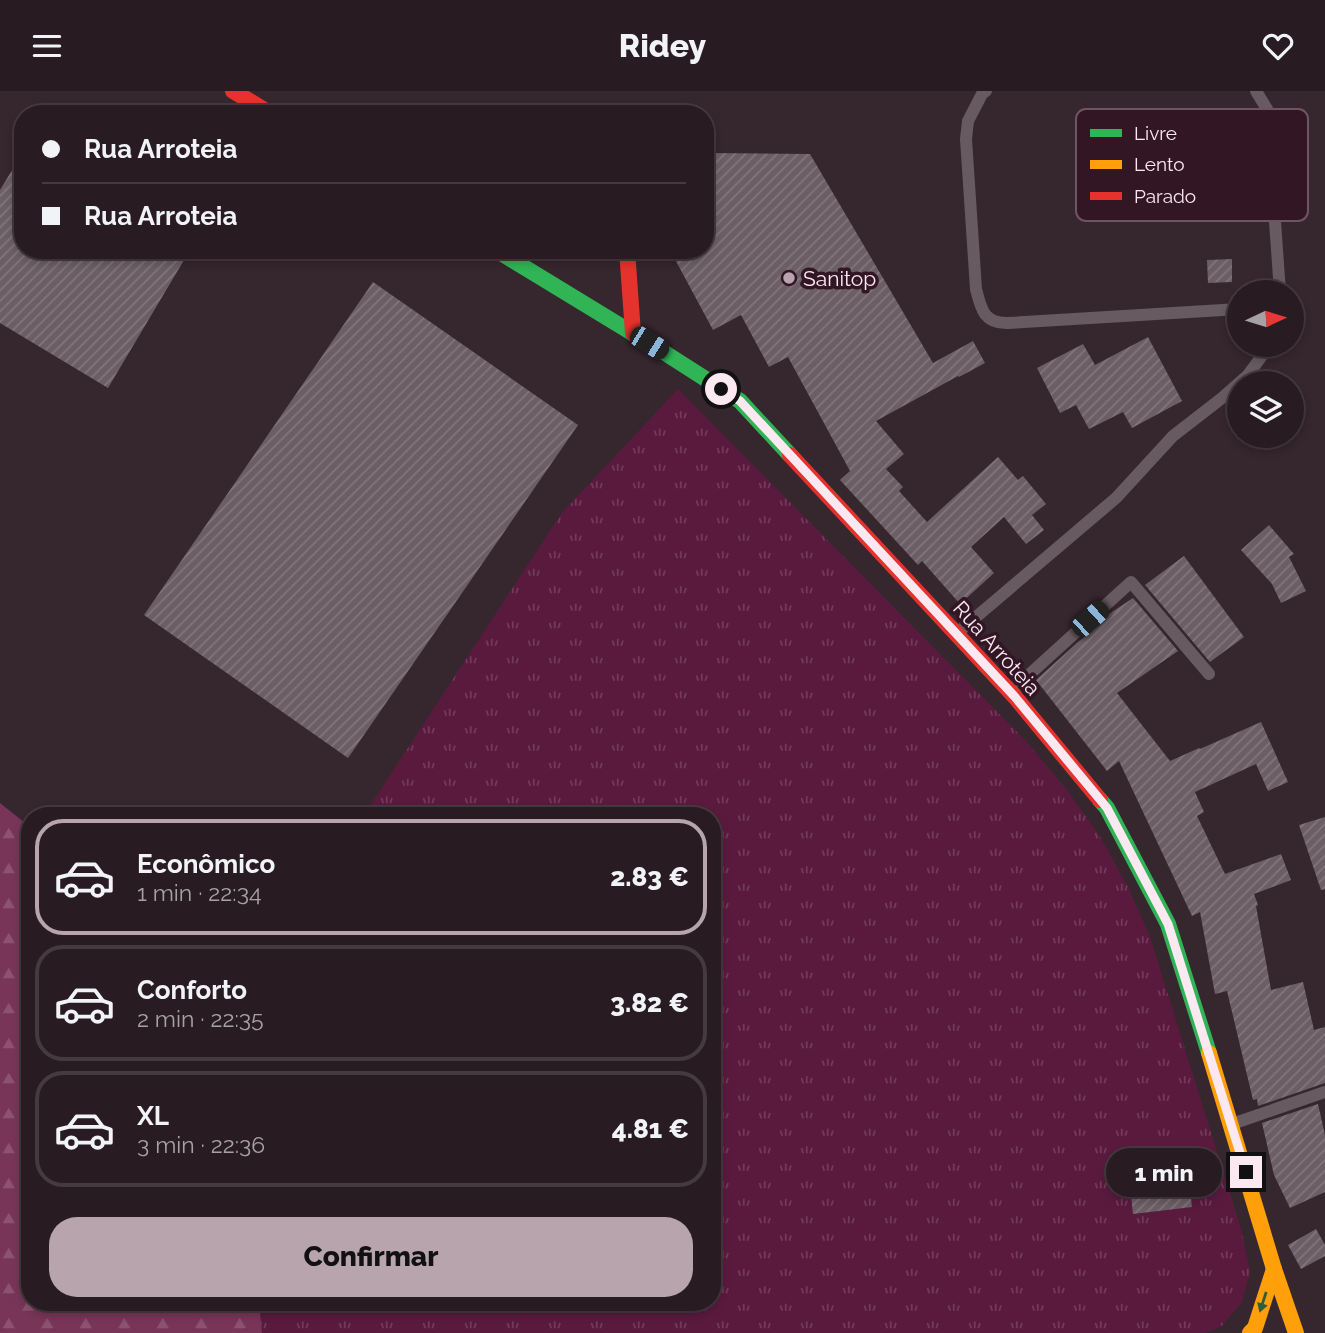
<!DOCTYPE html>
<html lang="pt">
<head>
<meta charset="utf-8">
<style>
	:root { --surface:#281c22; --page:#30252a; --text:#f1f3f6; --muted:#a5a1a5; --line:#443a40; --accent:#b7a4ad }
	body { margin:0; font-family:Raleway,sans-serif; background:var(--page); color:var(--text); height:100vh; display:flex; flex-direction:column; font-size:26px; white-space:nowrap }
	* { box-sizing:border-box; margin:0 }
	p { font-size:23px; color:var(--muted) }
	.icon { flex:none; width:38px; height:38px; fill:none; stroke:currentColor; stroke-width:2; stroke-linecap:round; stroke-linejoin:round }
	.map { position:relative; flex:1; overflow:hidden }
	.drawer { position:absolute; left:21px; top:716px; width:700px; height:504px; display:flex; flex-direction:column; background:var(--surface); border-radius:28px; box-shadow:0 4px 10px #0003,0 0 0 2px var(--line) }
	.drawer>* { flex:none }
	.hud { position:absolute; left:14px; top:14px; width:700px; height:154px; border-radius:28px; box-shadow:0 4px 10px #0003,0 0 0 2px var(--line); display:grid; align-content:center; height:154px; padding:0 28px; background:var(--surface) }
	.needle { width:46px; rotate:86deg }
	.fabs { position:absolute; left:1227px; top:189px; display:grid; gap:14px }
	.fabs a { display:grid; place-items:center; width:77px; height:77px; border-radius:50%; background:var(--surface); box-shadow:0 4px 10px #0003,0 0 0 2px var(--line); font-size:35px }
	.end { position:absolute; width:32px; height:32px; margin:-16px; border:9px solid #fce8f1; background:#111; box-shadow:0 0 0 4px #111 }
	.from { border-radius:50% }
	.bubble { position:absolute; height:49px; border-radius:24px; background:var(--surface); box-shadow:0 4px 10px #0003,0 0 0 2px var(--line); font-size:23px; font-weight:800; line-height:49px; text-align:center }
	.car { position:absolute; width:21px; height:42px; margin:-21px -10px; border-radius:9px; box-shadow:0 0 5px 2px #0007; background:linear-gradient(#222 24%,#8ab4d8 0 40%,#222 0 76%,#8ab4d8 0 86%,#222 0) }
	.hud b { display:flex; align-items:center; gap:24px; height:66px; font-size:26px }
	.hud b+b { border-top:2px solid var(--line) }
	.hud i { width:18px; height:18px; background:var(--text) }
	ul { padding:12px 0 0; list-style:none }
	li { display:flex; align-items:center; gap:21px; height:116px; margin:0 14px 10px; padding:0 14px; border:4px solid var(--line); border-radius:28px }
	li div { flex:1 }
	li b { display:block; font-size:26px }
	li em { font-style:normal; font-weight:800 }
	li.on { border-color:var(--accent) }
	li>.icon { width:63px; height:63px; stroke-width:1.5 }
	.action { display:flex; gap:14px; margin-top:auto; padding:14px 28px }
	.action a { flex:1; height:80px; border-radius:28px; background:var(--accent); color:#111; font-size:28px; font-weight:800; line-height:80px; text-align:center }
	header { display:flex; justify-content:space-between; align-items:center; height:91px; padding:0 28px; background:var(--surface); font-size:32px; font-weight:800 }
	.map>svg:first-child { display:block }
	.grass { fill:url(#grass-tufts) }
	.forest { fill:url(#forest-firs) }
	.building { fill:url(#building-hatch) }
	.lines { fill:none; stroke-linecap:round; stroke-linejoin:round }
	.lane { stroke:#685a61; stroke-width:12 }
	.fast { stroke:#30b455; stroke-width:16 }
	.slow { stroke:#ff9f0a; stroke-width:16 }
	.jam { stroke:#e5322d; stroke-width:16 }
	.oneway { fill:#315d3a }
	.route { stroke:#fce8f1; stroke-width:9 }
	.poi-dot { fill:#b7a4ad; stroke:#321624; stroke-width:2.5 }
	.labels { text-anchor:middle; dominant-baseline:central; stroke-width:7; stroke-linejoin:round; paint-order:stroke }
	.poi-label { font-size:21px; fill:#fce8f1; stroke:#321624; text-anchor:start }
	.street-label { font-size:21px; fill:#fce8f1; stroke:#321624 }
	.key { fill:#321624; stroke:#6f5562; stroke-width:2 }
	.key-label { font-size:19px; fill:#fce8f1 }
</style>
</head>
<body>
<header><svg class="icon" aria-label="menu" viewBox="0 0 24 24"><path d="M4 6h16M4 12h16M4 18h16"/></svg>Ridey<svg class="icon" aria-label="heart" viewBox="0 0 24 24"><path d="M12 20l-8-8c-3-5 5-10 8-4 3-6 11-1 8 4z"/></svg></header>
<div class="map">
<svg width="1325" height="1242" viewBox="0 0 1325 1242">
	<defs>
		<pattern id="grass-tufts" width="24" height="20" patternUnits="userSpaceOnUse" patternTransform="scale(1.75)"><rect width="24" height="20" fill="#591a3e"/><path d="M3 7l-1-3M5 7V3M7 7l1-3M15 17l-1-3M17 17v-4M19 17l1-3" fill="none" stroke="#723b5a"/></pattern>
		<pattern id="forest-firs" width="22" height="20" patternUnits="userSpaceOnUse" patternTransform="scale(1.75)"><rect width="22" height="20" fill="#783558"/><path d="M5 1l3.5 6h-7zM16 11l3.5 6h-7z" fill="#8c5270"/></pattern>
		<pattern id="building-hatch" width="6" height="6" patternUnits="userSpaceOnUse" patternTransform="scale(1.75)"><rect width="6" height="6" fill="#6c5e65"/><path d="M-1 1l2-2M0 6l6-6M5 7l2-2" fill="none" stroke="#82757c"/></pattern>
	</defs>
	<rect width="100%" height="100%" fill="#36262e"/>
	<path class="grass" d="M 678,298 L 1026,650 L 1067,699 L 1101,747 L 1128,796 L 1150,846 L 1241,1138 L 1250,1181 L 1242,1211 L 1221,1236 L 1204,1242 L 262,1242 L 259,1211 L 712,1211 L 712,724 L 364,724 L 561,423 Z"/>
	<path class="forest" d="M 0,712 L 30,736 L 30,1211 L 259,1211 L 262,1242 L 0,1242 Z"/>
	<g class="building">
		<path d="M 23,61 L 23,159 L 190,159 L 108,297 L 0,232 L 0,99 Z"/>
		<path d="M 705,62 L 810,63 L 933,272 L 973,250 L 985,272 L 959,286 L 958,285 L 876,330 L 904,363 L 886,378 L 903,396 L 899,400 L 927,431 L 998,366 L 1018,389 L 1023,385 L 1046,413 L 1032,424 L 1044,439 L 1026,453 L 1004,426 L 971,456 L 994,482 L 960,513 L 922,470 L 918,474 L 840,389 L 850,380 L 788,266 L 769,276 L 741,224 L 713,239 L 670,159 L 705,159 Z"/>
		<path d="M 1232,168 L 1232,191 L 1208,192 L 1207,169 Z"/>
		<path d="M 373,191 L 578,334 L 348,667 L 144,524 Z"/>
		<path d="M 1148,246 L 1182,310 L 1132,337 L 1123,321 L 1089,338 L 1076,314 L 1060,322 L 1037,277 L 1083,253 L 1095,274 Z"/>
		<path d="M 1269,434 L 1294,463 L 1289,466 L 1306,500 L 1281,512 L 1272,493 L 1241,459 Z"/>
		<path d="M 1184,465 L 1244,546 L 1210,571 L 1145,494 Z"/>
		<path d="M 1133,507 L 1178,560 L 1117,602 L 1170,670 L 1199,657 L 1200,658 L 1261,631 L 1288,691 L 1268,700 L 1256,673 L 1195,701 L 1204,721 L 1197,725 L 1225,783 L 1281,763 L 1291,789 L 1254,803 L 1258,814 L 1256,815 L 1271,899 L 1303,891 L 1314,939 L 1325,936 L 1325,992 L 1258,1015 L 1257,1008 L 1253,1009 L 1227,900 L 1215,903 L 1200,821 L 1192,825 L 1119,670 L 1107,680 L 1036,589 L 1078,551 L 1106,529 L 1105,527 L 1106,525 Z"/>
		<path d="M 1325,726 L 1325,798 L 1321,799 L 1299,734 Z"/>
		<path d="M 1318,1013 L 1325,1044 L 1325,1101 L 1290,1117 L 1274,1084 L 1262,1032 Z"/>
		<path d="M 1189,1090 L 1192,1116 L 1133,1123 L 1130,1096 Z"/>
		<path d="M 1316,1138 L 1325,1154 L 1325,1165 L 1301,1178 L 1288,1154 Z"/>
	</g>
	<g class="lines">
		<g class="lane">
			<path d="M 986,0 L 982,3 L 968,30 L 966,48 L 976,198 C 981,218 984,233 1008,232 L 1239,218"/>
			<path d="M 1256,0 L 1267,18 L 1280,201"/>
			<path d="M 956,543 L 1116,407 L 1173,345 L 1222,307 L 1248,284 L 1264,262 L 1268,254"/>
			<path d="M 1010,601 L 1131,491 L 1209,583"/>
			<path d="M 1232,1033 L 1325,1001"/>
		</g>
		<g class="fast">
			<path d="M 496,159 L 665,262 L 740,310 L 790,364"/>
			<path d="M 1100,709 L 1107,717 L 1168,833 L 1209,962"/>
		</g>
		<g class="slow">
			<path d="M 1209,962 L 1274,1178 L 1296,1242"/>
			<path d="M 1250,1242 L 1255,1237 L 1274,1178"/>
		</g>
		<g class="jam">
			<path d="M 233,0 L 271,23"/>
			<path d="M 627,159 L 633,242"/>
			<path d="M 790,364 L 1015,606 L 1100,709"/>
		</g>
	</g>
	<defs><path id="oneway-solid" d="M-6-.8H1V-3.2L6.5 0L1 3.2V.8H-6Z" transform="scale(1.75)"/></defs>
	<use class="oneway" href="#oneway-solid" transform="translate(1263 1211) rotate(108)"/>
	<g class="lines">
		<path class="route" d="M 721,298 L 740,310 L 1015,606 L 1107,717 L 1168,833 L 1246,1081"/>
	</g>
	<circle class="poi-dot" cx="789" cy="187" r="7"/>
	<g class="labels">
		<g class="poi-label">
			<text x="803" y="187">Sanitop</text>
		</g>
		<g class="street-label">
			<text transform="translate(997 557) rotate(48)">Rua Arroteia</text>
		</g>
	</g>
	<rect x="1076" y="18" width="232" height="112" rx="10" class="key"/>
	<rect x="1090" y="38" width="32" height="8" fill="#30b455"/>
	<rect x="1090" y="69" width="32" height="9" fill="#ff9f0a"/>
	<rect x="1090" y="101" width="32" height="8" fill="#e5322d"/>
	<g class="key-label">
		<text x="1134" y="49">Livre</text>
		<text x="1134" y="80">Lento</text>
		<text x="1134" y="112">Parado</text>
	</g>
</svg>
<div class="fabs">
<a><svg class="needle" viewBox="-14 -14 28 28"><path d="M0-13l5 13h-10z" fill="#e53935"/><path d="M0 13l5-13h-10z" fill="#a5a1a5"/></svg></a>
<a><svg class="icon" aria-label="layers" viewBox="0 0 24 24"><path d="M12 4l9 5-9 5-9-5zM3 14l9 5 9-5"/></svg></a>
</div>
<i class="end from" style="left:721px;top:298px"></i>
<i class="end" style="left:1246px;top:1081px"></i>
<div class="bubble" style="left:1106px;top:1057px;width:116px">1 min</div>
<i class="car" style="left:649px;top:252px;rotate:122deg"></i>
<i class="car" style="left:1090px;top:528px;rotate:48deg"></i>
<div class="hud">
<b><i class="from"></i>Rua Arroteia</b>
<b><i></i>Rua Arroteia</b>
</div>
<section class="drawer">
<ul>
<li class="on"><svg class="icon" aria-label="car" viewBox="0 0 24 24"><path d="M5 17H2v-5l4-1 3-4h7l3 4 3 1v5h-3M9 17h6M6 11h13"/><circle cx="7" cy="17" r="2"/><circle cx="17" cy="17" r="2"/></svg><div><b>Econômico</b><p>1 min · 22:34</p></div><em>2.83 €</em></li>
<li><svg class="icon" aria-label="car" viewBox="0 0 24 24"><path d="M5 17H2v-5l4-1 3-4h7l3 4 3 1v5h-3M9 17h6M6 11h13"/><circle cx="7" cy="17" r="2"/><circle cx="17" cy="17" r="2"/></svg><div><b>Conforto</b><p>2 min · 22:35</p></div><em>3.82 €</em></li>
<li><svg class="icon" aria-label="car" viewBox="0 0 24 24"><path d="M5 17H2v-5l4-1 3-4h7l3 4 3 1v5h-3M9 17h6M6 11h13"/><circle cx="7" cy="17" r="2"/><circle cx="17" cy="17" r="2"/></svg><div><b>XL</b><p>3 min · 22:36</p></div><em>4.81 €</em></li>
</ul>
<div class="action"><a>Confirmar</a></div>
</section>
</div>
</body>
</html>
